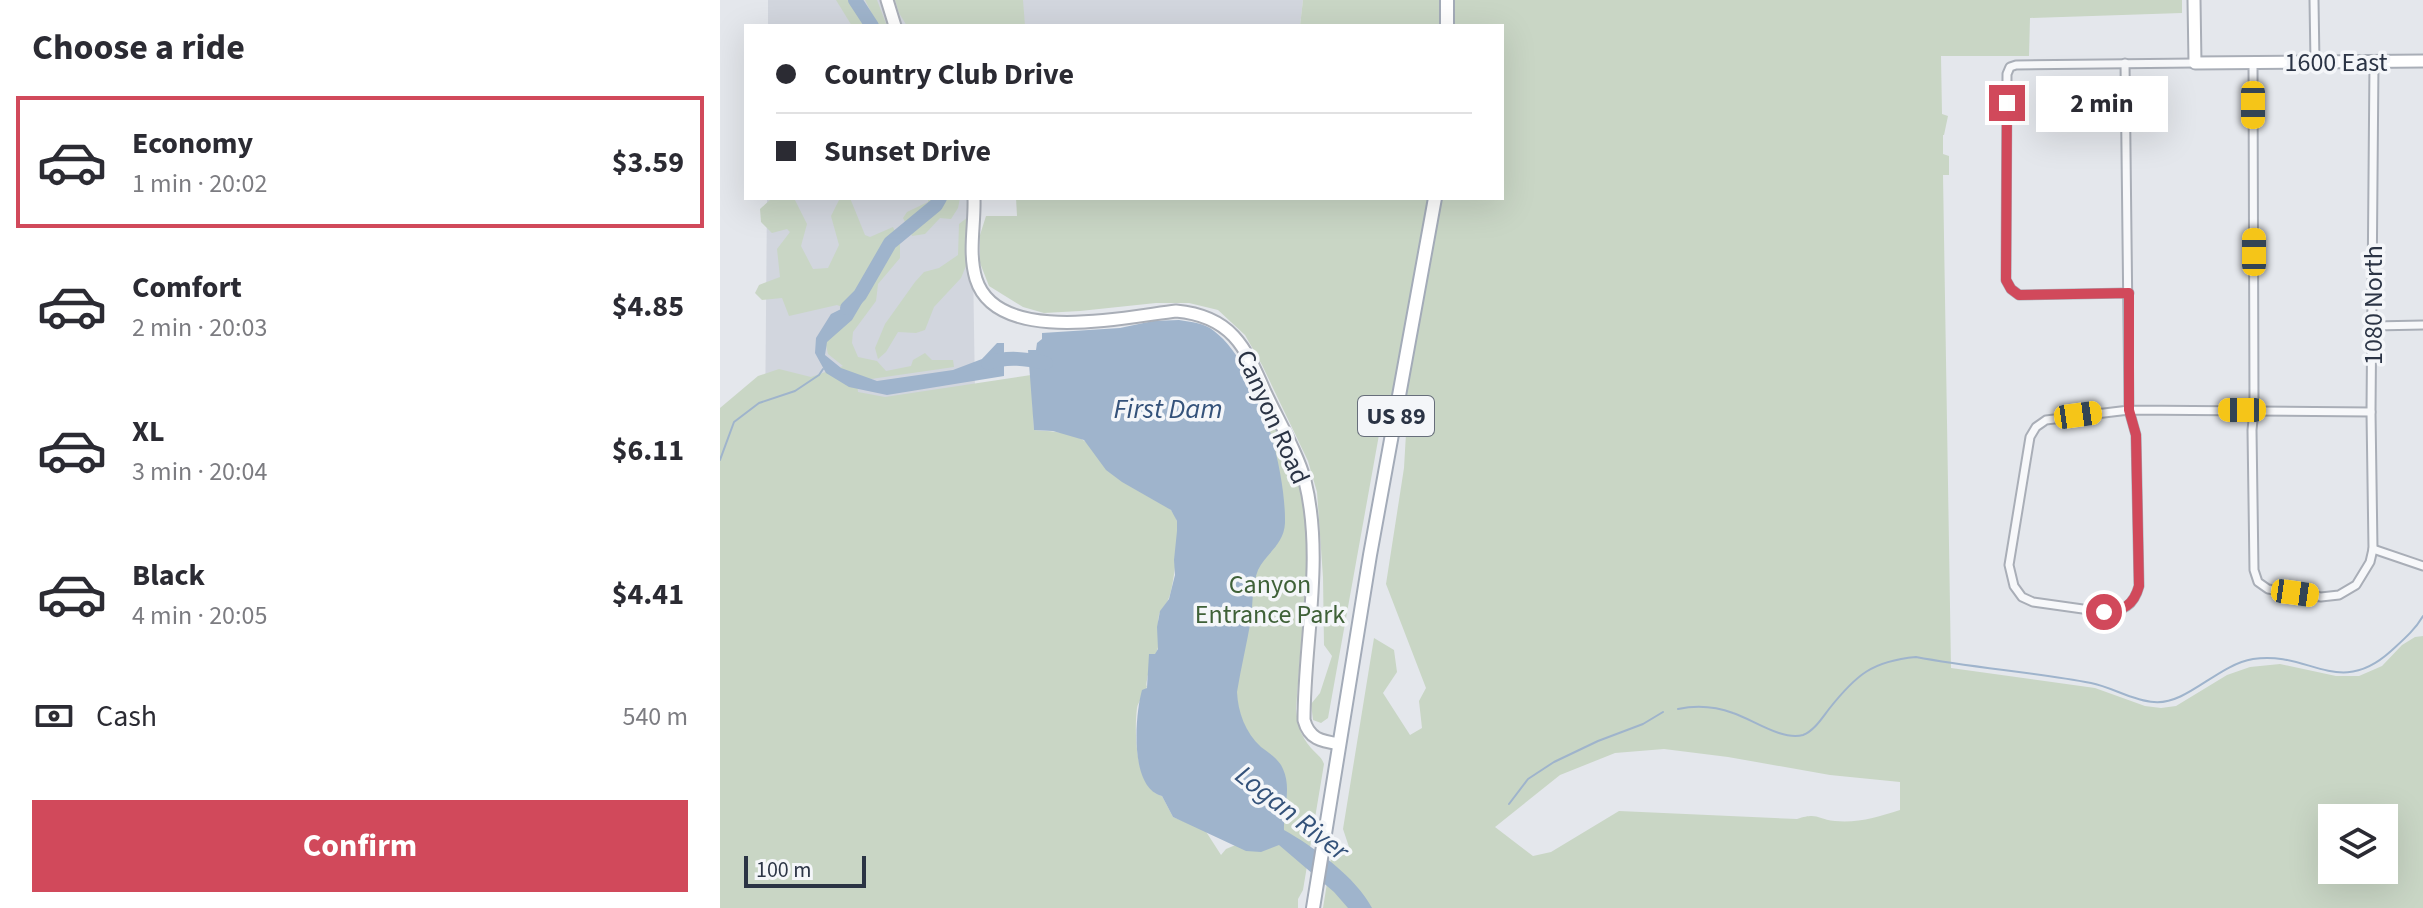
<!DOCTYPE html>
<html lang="en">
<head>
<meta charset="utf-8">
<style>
	:root { --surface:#fff; --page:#f7f7f7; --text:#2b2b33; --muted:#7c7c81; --line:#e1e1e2; --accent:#d1495b }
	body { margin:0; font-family:"Source Sans 3",sans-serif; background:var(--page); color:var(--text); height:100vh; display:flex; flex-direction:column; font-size:30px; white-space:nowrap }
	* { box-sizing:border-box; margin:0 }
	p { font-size:26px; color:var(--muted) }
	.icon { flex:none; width:44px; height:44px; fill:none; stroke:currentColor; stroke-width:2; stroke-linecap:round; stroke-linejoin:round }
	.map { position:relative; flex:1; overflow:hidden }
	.sheet { display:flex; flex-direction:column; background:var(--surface); width:720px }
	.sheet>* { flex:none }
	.top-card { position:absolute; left:24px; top:24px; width:760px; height:176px; border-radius:0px; box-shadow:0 8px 32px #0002; display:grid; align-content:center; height:176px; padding:0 32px; background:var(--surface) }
	.tools { position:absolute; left:1598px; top:804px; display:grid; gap:16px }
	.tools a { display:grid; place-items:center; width:80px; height:80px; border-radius:0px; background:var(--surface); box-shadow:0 8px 32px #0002; font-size:40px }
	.scale { position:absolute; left:24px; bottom:20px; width:122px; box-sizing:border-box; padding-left:8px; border:4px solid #2b3445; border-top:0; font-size:22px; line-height:28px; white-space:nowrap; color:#2b3445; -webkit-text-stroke:6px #f4f6f9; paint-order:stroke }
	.end { position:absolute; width:36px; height:36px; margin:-18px; border:10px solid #d1495b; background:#fff; box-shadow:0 0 0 4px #fff }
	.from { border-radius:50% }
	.bubble { position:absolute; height:56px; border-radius:0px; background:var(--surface); box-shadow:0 8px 32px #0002; font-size:26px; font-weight:700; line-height:56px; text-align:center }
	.car { position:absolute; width:24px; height:48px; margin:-24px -12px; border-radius:10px; box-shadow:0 0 6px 2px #0007; background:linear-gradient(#f5c518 24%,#345 0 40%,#f5c518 0 76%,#345 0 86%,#f5c518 0) }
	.top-card b { display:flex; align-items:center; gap:28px; height:76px; font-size:30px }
	.top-card b+b { border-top:2px solid var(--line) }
	.top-card i { width:20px; height:20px; background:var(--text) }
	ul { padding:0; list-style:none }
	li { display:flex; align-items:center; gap:24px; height:132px; margin:0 16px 12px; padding:0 16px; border:4px solid transparent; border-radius:0px }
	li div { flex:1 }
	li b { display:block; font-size:30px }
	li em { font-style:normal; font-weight:700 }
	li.selected { border-color:var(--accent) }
	li>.icon { width:72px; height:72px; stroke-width:1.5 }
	h2 { padding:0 32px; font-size:36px; line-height:96px }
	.pay { display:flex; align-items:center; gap:20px; height:88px; padding:0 32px; font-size:30px }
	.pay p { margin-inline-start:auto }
	.action { display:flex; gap:16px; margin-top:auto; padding:16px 32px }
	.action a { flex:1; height:92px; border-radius:0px; background:var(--accent); color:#fff; font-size:32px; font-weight:700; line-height:92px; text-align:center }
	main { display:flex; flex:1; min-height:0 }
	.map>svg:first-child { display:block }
	.built { fill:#d2d6de }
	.green { fill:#c9d6c5; fill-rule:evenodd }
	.water { fill:#9fb4cc }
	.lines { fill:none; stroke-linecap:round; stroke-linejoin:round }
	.stream { stroke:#9fb4cc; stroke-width:2 }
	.river { stroke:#9fb4cc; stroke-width:14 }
	.street-casing { stroke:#a9aeb7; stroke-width:11 }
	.secondary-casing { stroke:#a9aeb7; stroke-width:15 }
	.primary-casing { stroke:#a3abb8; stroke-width:16 }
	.street { stroke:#f7f8fa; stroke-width:7 }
	.secondary { stroke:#fff; stroke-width:11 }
	.primary { stroke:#fff; stroke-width:12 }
	.route { stroke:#d1495b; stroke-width:10 }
	.labels { text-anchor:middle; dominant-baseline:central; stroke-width:7; stroke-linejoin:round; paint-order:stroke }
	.shield { fill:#f4f6f9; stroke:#676e7b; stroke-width:2 }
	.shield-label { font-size:24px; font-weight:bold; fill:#2b3445 }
	.street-label { font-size:26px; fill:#2b3445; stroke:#f4f6f9 }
	.park-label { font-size:26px; fill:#3f6138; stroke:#f4f6f9 }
	.water-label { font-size:28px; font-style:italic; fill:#34527a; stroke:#f4f6f9 }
</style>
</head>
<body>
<main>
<section class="sheet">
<h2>Choose a ride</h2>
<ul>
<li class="selected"><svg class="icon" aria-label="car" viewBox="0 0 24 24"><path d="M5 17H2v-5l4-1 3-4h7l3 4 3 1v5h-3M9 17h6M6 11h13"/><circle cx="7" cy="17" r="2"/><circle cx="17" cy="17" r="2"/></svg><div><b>Economy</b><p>1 min · 20:02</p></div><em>$3.59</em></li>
<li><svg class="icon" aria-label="car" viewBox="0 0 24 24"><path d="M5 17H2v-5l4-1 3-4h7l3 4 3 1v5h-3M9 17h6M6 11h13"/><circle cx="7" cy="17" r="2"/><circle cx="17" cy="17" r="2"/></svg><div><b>Comfort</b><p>2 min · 20:03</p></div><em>$4.85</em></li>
<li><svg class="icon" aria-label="car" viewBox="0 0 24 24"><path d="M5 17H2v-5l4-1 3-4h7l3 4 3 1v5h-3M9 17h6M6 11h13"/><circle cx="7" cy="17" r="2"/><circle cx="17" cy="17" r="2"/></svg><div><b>XL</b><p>3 min · 20:04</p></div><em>$6.11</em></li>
<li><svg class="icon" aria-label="car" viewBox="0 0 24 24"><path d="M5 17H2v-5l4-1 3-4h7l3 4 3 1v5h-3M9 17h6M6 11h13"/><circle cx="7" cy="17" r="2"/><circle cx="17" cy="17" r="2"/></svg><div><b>Black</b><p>4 min · 20:05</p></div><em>$4.41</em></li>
</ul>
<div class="pay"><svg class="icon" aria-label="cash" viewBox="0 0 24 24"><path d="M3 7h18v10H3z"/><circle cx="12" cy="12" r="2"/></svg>Cash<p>540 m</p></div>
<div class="action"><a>Confirm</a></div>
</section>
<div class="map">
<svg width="1703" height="908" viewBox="0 0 1703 908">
	<rect width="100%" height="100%" fill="#e4e7ec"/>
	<g class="built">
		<path d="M 48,0 L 583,0 L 580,26 L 48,26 Z"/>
		<path d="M 47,198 L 252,198 L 255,393 L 44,543 Z"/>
	</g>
	<g class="green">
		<path d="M 116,0 L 132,0 L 144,26 L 132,26 Z"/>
		<path d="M 145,0 L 157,0 L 167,26 L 158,26 Z"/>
		<path d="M 175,0 L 303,0 L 305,26 L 187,26 L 179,13 Z"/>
		<path d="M 583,0 L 1462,0 L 1462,13 L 1310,18 L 1309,56 L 1221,56 L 1222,114 L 1228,116 L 1224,135 L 1223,135 L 1223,154 L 1229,156 L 1229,175 L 1223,175 L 1231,668 L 1375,688 L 1425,706 L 1441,708 L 1456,706 L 1507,675 L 1530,667 L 1560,664 L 1616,676 L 1639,676 L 1662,666 L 1682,645 L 1695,637 L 1703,636 L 1703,908 L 603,908 L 612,852 L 631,853 L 623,829 L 654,638 L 674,650 L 677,672 L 663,693 L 690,735 L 702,728 L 699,701 L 706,688 L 666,584 L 684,468 L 687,416 L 664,407 L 608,718 L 601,723 L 593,720 L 591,704 L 600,693 L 612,656 L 604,645 L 603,577 L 597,492 L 588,461 L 542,365 L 525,335 L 498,310 L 469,303 L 436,303 L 360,311 L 324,313 L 303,307 L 269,286 L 260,263 L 260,235 L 266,216 L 297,216 L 296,198 L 782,198 L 782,26 L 580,26 ZM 944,749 L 1008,757 L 1110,775 L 1180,782 L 1180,810 C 1158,817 1139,823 1115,821 C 1096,819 1098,812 1077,819 L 899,811 L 831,852 L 813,856 L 775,827 L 840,775 L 895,753 ZM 1612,818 L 1664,818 L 1664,870 L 1612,870 Z"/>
		<path d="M 52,198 L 74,198 L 87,224 L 81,246 L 93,269 L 108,268 L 119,245 L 111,216 L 120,198 L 130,198 L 145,235 L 150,237 L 173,227 L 180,244 L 180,258 L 158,284 L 156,301 L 133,332 L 132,343 L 138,357 L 157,361 L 166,371 L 191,366 L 193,360 L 205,353 L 212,360 L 233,360 L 234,367 L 137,381 L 138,392 L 165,397 L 311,375 L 314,430 C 329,431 355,432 367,443 C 377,453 382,466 394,475 C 412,489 450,497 457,521 C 460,532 454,589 448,600 C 446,605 441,609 439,615 C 436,627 441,640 437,651 C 434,660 428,670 427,680 C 425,690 429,682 425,692 C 423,697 418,702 417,708 C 414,731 415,789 442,796 L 453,817 L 485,830 L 501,855 L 506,849 L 518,844 L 510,713 L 545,427 L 555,422 L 581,487 L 586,518 L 587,567 L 576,709 C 578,725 580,735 591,748 C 597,755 601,756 604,764 L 583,890 L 578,899 L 578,908 L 0,908 L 0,408 L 38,376 L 59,369 L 91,377 L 123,366 L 108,354 L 105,341 L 130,310 L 117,305 L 69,316 L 62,298 L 42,300 L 35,293 L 39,285 L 60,277 L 57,249 L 70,232 L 67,229 L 52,233 L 41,222 L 40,209 Z"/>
		<path d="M 208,198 L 240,198 L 238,208 L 231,219 L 220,218 L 205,234 L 192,236 L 183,218 L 187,212 L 208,202 Z"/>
		<path d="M 248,217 L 246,266 L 241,278 L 214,307 L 205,330 L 196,333 L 178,332 L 166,352 L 158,359 L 155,348 L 165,324 L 195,282 L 204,272 L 219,268 L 238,255 L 239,224 Z"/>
	</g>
	<g class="water">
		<path d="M 152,286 L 132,320 L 107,342 L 105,355 L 121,368 L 157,381 L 233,370 L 262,359 L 277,343 L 284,343 L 284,376 L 167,395 L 129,387 L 106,373 L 95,353 L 96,338 L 111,314 L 123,308 Z"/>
		<path d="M 459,320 C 471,322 485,323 494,331 C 538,364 566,470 565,523 C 564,545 546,553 538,570 C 532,585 533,603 531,619 C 527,643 521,667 517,692 C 518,712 525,732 541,747 C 549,753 559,759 563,769 C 572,789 563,810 564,830 C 594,847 636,877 652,908 L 628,908 L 614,892 L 559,845 L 541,852 L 526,851 L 453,817 L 442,796 C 409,788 415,715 422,690 L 427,688 L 429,654 L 435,654 L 438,649 L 437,627 L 440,611 L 449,599 L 455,575 L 454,560 L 457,531 L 457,521 L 451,510 L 402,482 L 386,470 L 364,440 L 333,431 L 314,430 L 308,350 L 316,350 L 317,343 L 322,339 L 322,333 L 400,328 L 433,321 Z"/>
	</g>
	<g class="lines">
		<g class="stream">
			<path d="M 0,460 L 14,422 L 39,403 L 75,391 L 99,375 L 103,369"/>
			<path d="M 958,709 C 977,705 994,706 1013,713 C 1032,719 1062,741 1083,735 C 1094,731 1102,718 1109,709 C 1136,675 1152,661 1196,657 C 1254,668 1313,672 1371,683 C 1392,687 1413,701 1434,702 C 1467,705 1497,665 1533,659 C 1589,650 1618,699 1671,651 C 1683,640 1695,630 1703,616"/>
			<path d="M 789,804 L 808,779 L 834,762 L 878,741 L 923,724 L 943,712"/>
		</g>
		<g class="river">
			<path d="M 135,0 L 152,26"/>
			<path d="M 127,308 L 140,295 L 170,243 L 216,205 L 220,198"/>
			<path d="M 268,363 C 287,356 307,359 326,363"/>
		</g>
		<g class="street-casing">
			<g id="street">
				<path d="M 1594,0 L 1595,62"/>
				<path d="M 1405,63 L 1409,410 L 1416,435 L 1419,586 C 1414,605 1403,612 1384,612 L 1313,602 L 1302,597 L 1294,586 L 1289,565 L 1310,437 L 1316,427 L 1326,420 L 1409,410 L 1651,412"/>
				<path d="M 1533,63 L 1534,410 L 1532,430 L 1534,570 L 1538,582 L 1548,589 L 1601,597 L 1619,595 L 1636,585 L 1650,562 L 1653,549 L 1651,412 L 1654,62"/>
				<path d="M 1409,293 L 1299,295 L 1291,289 L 1286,280 L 1287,74 L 1290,67 L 1296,65 L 1475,63"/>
				<path d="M 1653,326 L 1703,325"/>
				<path d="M 1653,549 L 1703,566"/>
			</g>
		</g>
		<g class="secondary-casing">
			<g id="secondary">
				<path d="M 167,0 L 175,26"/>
				<path d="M 1474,0 L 1475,63 L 1703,61"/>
				<path d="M 254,198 C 255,225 248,252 256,279 C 277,346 405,317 456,311 C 511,316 525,346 545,392 C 557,418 578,454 585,481 C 604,558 584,642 584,720 C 589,739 601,741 619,744"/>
			</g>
		</g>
		<g class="primary-casing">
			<g id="primary">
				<path d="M 727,0 L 727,26"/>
				<path d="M 593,908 L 650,555 L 715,198"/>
			</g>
		</g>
		<use href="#street" class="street"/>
		<use href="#secondary" class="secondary"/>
		<use href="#primary" class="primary"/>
	</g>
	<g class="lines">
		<path class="route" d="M 1287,103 L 1286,280 L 1291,289 L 1299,295 L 1409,293 L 1409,410 L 1416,435 L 1419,586 C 1414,605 1403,611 1384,612"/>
	</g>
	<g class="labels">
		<rect class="shield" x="638" y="396" width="76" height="40" rx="6"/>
		<g class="shield-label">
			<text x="676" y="416">US 89</text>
		</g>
		<g class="street-label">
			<text x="1616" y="62">1600 East</text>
			<text transform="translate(1653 305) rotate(-90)">1080 North</text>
			<text transform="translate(553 417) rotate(66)">Canyon Road</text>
		</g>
		<g class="park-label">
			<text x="550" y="584">Canyon<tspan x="550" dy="30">Entrance Park</tspan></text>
		</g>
		<g class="water-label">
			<text x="448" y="409">First Dam</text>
			<text transform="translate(572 813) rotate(38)">Logan River</text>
		</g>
	</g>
</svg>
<div class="tools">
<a><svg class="icon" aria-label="layers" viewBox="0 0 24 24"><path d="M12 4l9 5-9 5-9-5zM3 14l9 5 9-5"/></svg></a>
</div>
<div class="scale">100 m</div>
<i class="end from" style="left:1384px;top:612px"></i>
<i class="end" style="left:1287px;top:103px"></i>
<div class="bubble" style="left:1316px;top:76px;width:132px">2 min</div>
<i class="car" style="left:1533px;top:105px;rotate:180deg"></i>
<i class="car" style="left:1534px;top:252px;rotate:0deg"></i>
<i class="car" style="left:1522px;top:410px;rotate:270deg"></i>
<i class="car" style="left:1358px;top:415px;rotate:82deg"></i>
<i class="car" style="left:1575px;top:593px;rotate:98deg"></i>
<div class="top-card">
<b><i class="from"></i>Country Club Drive</b>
<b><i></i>Sunset Drive</b>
</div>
</div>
</main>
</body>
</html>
